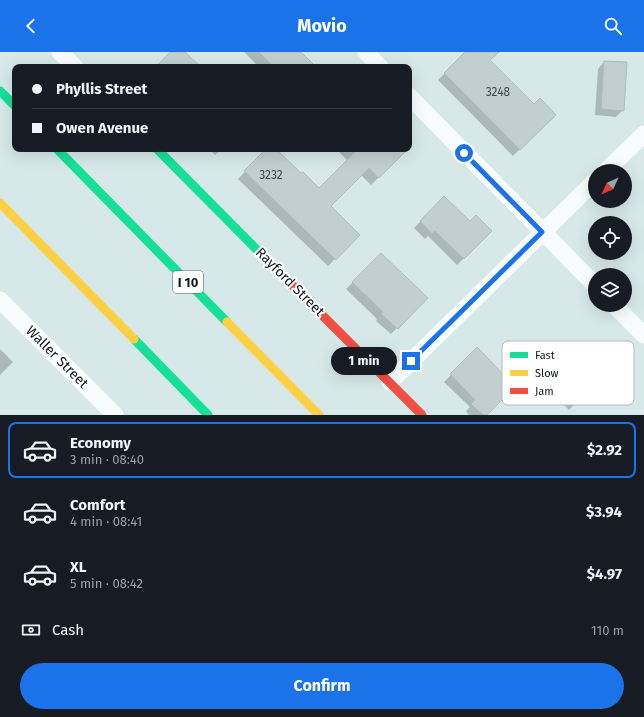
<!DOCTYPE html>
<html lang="en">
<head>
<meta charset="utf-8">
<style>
	:root { --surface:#171b24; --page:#242831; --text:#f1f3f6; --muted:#9ea1a6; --line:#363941; --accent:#1a73e8 }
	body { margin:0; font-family:"Fira Sans",sans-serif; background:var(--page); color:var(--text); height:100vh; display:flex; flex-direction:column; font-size:15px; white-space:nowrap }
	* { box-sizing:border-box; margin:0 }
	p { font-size:13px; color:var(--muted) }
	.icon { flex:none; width:22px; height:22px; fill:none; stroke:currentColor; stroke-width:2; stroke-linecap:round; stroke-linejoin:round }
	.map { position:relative; height:363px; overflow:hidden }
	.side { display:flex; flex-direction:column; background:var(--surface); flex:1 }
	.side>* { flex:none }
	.guide { position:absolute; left:12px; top:12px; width:400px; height:88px; border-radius:8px; box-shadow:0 4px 16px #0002; display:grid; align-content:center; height:88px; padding:0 20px; background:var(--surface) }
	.needle { width:26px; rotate:226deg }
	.buttons { position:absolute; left:588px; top:112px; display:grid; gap:8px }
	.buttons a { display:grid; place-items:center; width:44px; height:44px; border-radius:50%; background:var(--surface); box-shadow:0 4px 16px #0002; font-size:20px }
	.end { position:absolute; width:18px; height:18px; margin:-9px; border:5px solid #1a73e8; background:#fff; box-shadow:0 0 0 2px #fff }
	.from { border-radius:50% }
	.bubble { position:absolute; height:28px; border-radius:14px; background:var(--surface); box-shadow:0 4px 16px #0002; font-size:13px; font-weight:700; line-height:28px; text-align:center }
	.guide b { display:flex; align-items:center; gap:14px; height:38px; font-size:15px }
	.guide b+b { border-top:1px solid var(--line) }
	.guide i { width:10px; height:10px; background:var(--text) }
	ul { padding:7px 0 0; list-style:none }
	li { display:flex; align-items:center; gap:12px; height:56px; margin:0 8px 6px; padding:0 12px; border:2px solid transparent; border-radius:8px }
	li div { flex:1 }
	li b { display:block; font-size:15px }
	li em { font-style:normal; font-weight:700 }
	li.current { border-color:var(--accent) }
	li>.icon { width:36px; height:36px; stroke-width:1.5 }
	.pay { display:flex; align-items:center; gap:10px; height:44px; padding:0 20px; font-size:15px }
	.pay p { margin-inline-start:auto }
	.button { display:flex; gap:8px; margin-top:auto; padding:8px 20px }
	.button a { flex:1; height:46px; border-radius:24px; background:var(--accent); color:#fff; font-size:16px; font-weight:700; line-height:46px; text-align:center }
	header { display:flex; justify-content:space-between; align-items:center; height:52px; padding:0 20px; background:var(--accent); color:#fff; font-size:18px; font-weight:700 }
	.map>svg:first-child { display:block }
	.shadow { fill:#0003 }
	.building { fill:#c2cfd0; stroke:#aebcbe }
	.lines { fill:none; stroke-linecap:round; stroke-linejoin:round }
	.street { stroke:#f9fcfc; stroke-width:17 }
	.fast { stroke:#16e098; stroke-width:9 }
	.slow { stroke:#ffcf43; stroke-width:9 }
	.jam { stroke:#f24e42; stroke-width:9 }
	.route { stroke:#1a73e8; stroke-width:5 }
	.labels { text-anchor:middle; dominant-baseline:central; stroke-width:4; stroke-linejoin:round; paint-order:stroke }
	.number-label { font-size:12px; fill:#3e4a4a }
	.shield { fill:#fff; stroke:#565f5f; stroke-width:1 }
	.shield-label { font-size:13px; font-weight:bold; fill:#0e1a1a }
	.street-label { font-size:14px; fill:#0e1a1a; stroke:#fff }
	.key { fill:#fff; stroke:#b7baba; stroke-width:1 }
	.key-label { font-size:11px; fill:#0e1a1a }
</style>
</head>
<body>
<header><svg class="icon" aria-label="back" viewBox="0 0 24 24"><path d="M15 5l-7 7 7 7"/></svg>Movio<svg class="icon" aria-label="search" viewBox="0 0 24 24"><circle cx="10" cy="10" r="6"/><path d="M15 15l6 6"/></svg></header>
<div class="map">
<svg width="644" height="363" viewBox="0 0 644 363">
	<rect width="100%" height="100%" fill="#d6e9e8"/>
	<g class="shadow">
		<path d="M 244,0 L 299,0 L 313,15 L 259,15 Z"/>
		<path d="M 467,0 L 489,0 L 489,8 L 534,53 L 555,63 L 513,104 L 438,28 Z"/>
		<path d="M 604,10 L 623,58 L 616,65 L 595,63 L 598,17 Z"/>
		<path d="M 207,97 L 222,97 L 215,103 L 210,98 L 209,99 Z"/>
		<path d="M 267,97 L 275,97 L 301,123 L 319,137 L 348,109 L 336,97 L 400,97 L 403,101 L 371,133 L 361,123 L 330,154 L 358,183 L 328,214 L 238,127 Z"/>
		<path d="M 444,146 L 470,171 L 491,179 L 457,213 L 428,184 L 425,187 L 414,176 Z"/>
		<path d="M 381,202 L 427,246 L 391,282 L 376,269 L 377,267 L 346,237 Z"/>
		<path d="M 0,297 L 13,310 L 0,323 Z"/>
		<path d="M 477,297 L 486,363 L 469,363 L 466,359 L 470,355 L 444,330 Z"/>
		<path d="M 563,315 L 566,318 L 612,315 L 569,358 L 545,334 Z"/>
	</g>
	<g class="building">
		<path d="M 170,0 L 185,0 L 201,15 L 156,15 Z"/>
		<path d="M 259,0 L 301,0 L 316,15 L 274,15 Z"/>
		<path d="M 465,0 L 499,0 L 490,8 L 534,52 L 540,46 L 556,63 L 520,98 L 444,21 Z"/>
		<path d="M 604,9 L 627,10 L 624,59 L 601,57 Z"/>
		<path d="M 266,97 L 276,97 L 301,121 L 303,120 L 319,136 L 358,97 L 408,97 L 379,126 L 369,116 L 331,154 L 360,183 L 336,208 L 244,119 Z"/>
		<path d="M 444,144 L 470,169 L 476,163 L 492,179 L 464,207 L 435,179 L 432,182 L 420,169 Z"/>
		<path d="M 381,201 L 428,246 L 398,277 L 381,262 L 383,260 L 352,230 Z"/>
		<path d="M 477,295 L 502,321 L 503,320 L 517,333 L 487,363 L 483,363 L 471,352 L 475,348 L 450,322 Z"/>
	</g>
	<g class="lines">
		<g class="street">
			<path d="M 60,0 L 75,15"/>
			<path d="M 366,0 L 380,15"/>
			<path d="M 409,44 L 595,233"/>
			<path d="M 606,119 L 644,82"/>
			<path d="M 0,248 L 115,363"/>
			<path d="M 614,253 L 644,283"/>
			<path d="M 390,330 L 595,129"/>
		</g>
		<g class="fast">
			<path d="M 0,39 L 15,54"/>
			<path d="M 57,97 L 227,270"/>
			<path d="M 157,97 L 266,207"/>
			<path d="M 134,287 L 208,363"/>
		</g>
		<g class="slow">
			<path d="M 0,151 L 134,287"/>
			<path d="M 227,270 L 319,363"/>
		</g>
		<path class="jam" d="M 266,207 L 422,363"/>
	</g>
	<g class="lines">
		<path class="route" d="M 411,309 L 542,180 L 464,101"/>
	</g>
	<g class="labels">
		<g class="number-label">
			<text x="498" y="40">3248</text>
			<text x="271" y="123">3232</text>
		</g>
		<rect class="shield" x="173" y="219" width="30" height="22" rx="3"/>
		<g class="shield-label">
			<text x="188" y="230">I 10</text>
		</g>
		<g class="street-label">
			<text transform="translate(290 230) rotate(45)">Rayford Street</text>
			<text transform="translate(57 305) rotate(45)">Waller Street</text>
		</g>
	</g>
	<rect x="502" y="289" width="132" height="64" rx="6" class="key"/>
	<rect x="510" y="300" width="18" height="6" fill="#16e098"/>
	<rect x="510" y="318" width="18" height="6" fill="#ffcf43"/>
	<rect x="510" y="336" width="18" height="6" fill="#f24e42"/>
	<g class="key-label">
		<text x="535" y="307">Fast</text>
		<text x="535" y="325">Slow</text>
		<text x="535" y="343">Jam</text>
	</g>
</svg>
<div class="buttons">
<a><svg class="needle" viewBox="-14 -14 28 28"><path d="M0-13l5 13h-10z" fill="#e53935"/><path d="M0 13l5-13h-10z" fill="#9ea1a6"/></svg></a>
<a><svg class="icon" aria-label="locate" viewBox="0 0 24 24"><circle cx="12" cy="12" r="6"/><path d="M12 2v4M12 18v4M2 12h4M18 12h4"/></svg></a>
<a><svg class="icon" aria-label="layers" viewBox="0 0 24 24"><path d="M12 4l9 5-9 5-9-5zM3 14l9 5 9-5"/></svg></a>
</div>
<i class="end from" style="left:464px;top:101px"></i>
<i class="end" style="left:411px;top:309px"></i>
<div class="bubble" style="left:331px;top:295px;width:66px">1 min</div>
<div class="guide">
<b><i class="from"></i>Phyllis Street</b>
<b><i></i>Owen Avenue</b>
</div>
</div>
<section class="side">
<ul>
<li class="current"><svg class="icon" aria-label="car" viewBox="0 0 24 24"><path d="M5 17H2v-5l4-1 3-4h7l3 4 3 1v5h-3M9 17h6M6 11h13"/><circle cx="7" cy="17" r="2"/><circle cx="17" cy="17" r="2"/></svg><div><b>Economy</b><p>3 min · 08:40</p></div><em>$2.92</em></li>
<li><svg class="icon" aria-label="car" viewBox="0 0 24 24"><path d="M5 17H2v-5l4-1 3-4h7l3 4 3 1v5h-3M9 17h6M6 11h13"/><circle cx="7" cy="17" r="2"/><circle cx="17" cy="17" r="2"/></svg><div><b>Comfort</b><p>4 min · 08:41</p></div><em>$3.94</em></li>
<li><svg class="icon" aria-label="car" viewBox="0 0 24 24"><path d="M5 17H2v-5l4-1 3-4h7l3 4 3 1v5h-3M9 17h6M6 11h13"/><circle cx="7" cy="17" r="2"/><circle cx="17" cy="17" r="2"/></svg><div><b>XL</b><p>5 min · 08:42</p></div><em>$4.97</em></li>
</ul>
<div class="pay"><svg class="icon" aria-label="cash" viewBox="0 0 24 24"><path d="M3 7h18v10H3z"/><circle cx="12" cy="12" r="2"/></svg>Cash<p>110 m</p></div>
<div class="button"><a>Confirm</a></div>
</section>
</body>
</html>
